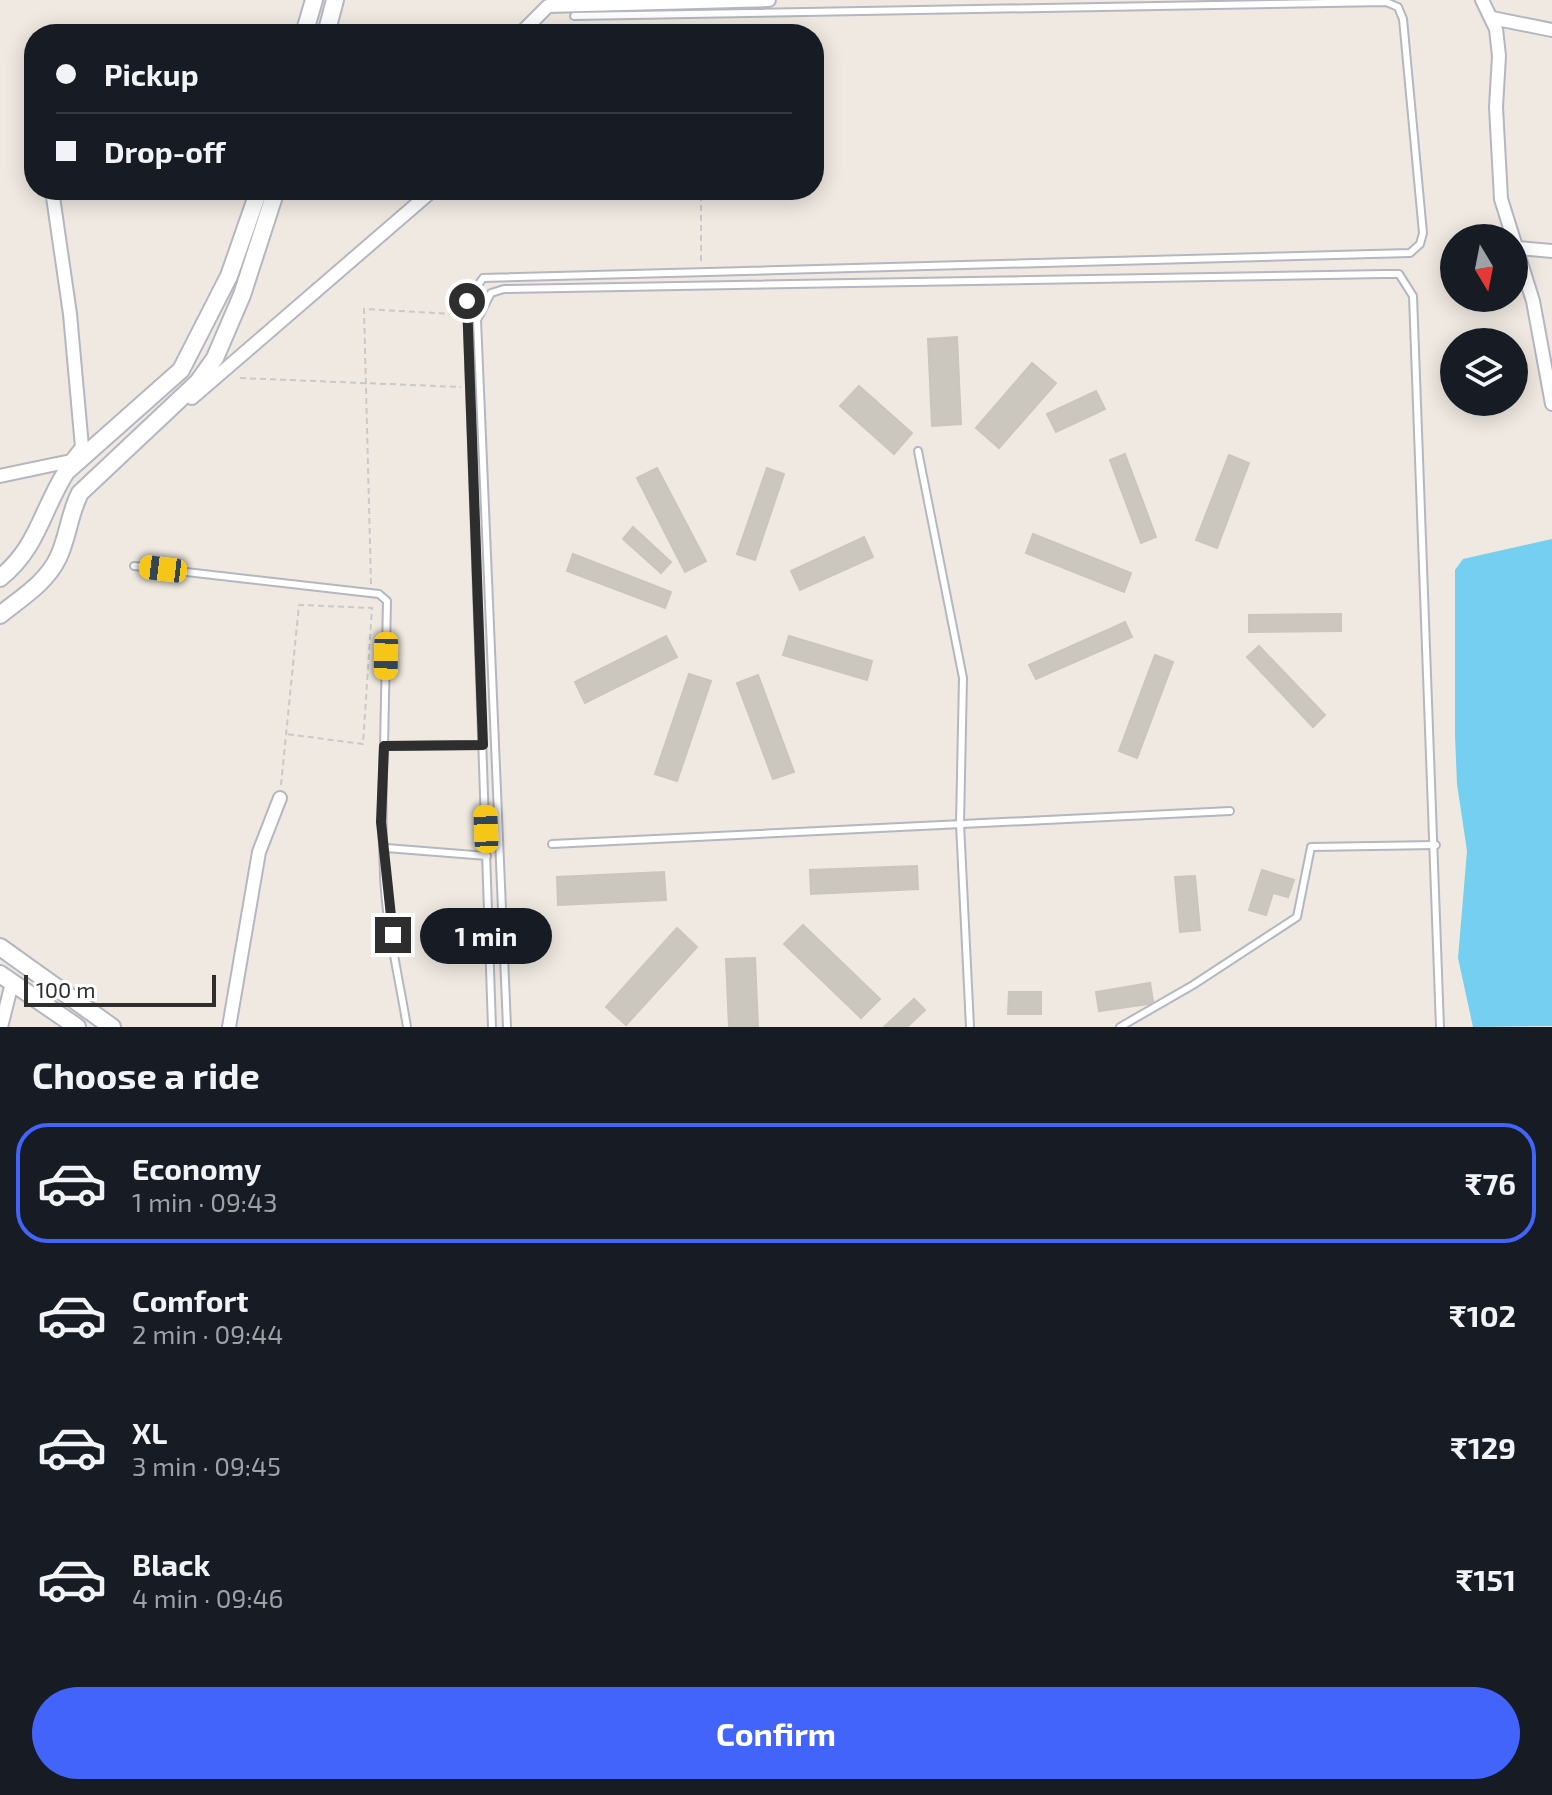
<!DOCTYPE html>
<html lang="en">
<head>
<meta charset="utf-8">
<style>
	:root { --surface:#171b24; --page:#20242c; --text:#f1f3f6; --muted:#9ea1a6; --line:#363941; --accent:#4264fb }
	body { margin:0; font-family:"Exo 2",sans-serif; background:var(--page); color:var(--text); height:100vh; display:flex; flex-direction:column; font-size:30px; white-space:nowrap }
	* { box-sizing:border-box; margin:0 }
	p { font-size:26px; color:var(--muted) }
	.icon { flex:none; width:44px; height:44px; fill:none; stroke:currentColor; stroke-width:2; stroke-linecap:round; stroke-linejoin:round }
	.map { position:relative; height:1027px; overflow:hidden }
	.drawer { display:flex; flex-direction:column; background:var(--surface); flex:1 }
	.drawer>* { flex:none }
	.hud { position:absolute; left:24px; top:24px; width:800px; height:176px; border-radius:32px; box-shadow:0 4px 20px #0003; display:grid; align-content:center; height:176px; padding:0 32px; background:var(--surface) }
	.needle { width:52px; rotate:170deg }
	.buttons { position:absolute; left:1440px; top:224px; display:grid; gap:16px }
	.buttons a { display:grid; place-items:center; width:88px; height:88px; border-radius:50%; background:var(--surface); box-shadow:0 4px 20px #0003; font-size:40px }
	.scale { position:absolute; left:24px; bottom:20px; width:192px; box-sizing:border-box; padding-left:8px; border:4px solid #2e2e2e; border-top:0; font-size:22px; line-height:28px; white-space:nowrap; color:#2e2e2e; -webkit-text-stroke:6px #fff; paint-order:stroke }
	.end { position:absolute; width:36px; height:36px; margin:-18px; border:10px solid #2e2e2e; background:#fff; box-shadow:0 0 0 4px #fff }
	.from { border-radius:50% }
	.bubble { position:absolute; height:56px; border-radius:28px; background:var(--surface); box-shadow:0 4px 20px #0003; font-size:26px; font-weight:700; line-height:56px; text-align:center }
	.car { position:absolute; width:24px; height:48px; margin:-24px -12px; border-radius:10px; box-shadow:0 0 6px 2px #0007; background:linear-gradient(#f5c518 24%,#345 0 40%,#f5c518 0 76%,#345 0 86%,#f5c518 0) }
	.hud b { display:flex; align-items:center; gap:28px; height:76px; font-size:30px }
	.hud b+b { border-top:2px solid var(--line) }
	.hud i { width:20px; height:20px; background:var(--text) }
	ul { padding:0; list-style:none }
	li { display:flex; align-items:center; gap:24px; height:120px; margin:0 16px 12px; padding:0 16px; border:4px solid transparent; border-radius:32px }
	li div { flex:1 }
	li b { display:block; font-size:30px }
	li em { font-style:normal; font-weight:700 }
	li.selected { border-color:var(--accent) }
	li>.icon { width:72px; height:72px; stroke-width:1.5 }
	h2 { padding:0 32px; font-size:36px; line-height:96px }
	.cta { display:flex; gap:16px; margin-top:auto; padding:16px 32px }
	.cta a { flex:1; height:92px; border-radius:48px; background:var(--accent); color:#fff; font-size:32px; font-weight:700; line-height:92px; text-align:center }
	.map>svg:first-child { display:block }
	.water { fill:#75cff0 }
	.building { fill:#cbc7bf; stroke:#cbc5ba; stroke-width:2 }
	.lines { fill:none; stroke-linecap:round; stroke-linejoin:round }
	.service-casing { stroke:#b4b7c1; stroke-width:10 }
	.minor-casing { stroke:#b4b7c1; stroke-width:16 }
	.tertiary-casing { stroke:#b4b7c1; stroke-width:20 }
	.path { stroke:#c9c9c9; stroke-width:2; stroke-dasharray:6 4; stroke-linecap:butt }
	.service { stroke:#fff; stroke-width:6 }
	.minor { stroke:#fff; stroke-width:12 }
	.tertiary { stroke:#fff; stroke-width:16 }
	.route { stroke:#2e2e2e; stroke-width:10 }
</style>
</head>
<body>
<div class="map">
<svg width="1552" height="1027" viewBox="0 0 1552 1027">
	<rect width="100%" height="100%" fill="#efe9e1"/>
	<path class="water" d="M 1552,539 L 1552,1026 L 1473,1027 L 1458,958 L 1467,851 L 1457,784 L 1455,735 L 1455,570 L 1463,559 Z"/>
	<g class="building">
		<path d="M 957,337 L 961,424 L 932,426 L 928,339 Z"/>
		<path d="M 1032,363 L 1056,383 L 999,448 L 976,428 Z"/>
		<path d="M 859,386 L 912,433 L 894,454 L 840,406 Z"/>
		<path d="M 1096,391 L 1105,409 L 1056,432 L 1047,414 Z"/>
		<path d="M 1125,454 L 1156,537 L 1141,543 L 1110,460 Z"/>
		<path d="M 1229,455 L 1249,463 L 1217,548 L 1196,540 Z"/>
		<path d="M 657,468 L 706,561 L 685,572 L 637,478 Z"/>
		<path d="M 767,468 L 784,474 L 755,560 L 737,554 Z"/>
		<path d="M 633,527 L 671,562 L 661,573 L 623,539 Z"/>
		<path d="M 1033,534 L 1131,573 L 1124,592 L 1026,553 Z"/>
		<path d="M 864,537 L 873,557 L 800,590 L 791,571 Z"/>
		<path d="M 573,554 L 671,592 L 665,608 L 567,571 Z"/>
		<path d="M 1341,614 L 1341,631 L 1249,632 L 1249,615 Z"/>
		<path d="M 1125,622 L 1132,637 L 1036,679 L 1029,665 Z"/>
		<path d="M 666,636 L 677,657 L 585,703 L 575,682 Z"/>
		<path d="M 789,636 L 872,661 L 867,680 L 783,655 Z"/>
		<path d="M 1259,646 L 1325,715 L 1313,727 L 1247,657 Z"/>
		<path d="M 1155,655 L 1173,662 L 1137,758 L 1119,751 Z"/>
		<path d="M 689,674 L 711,681 L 677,781 L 655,774 Z"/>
		<path d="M 758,675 L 794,772 L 773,779 L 737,683 Z"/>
		<path d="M 917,866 L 918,889 L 811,894 L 810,870 Z"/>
		<path d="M 1262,870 L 1294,880 L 1288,897 L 1273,893 L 1266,915 L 1249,910 Z"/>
		<path d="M 664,872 L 666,900 L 558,905 L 557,877 Z"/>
		<path d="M 1195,876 L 1200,930 L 1180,932 L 1175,877 Z"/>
		<path d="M 803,925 L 880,999 L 861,1018 L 784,944 Z"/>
		<path d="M 677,928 L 697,947 L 626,1025 L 606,1007 Z"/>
		<path d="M 755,958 L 758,1027 L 729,1027 L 726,959 Z"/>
		<path d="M 1150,983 L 1153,1001 L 1148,1004 L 1099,1011 L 1096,992 Z"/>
		<path d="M 1009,992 L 1041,992 L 1041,1014 L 1008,1014 Z"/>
		<path d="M 914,999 L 925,1010 L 907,1027 L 884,1027 Z"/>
	</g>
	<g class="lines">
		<g class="service-casing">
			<g id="service">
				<path d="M 918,451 L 963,678 L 960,824 L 970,1027"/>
				<path d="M 134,566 L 379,594 L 387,601 L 384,746 L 483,745"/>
				<path d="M 384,746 C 382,790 382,832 384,875 C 386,925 399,977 407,1027"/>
				<path d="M 552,844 L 1230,811"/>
				<path d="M 386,848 L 487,856"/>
				<path d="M 492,1027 L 467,301 L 483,278 L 1410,253 L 1420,244 L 1423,233 L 1403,19 L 1398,7 L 1386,2 L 574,16"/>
				<path d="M 507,1027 L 477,320 L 491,293 L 504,289 L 1384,274 L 1399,274 L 1413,296 L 1440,1027"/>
				<path d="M 1120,1027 L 1193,985 L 1297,917 L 1311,847 L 1436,845"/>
			</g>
		</g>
		<g class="minor-casing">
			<g id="minor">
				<path d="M 1482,0 L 1496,29 L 1499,56 L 1496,107 L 1501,199 L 1533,301 L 1552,404"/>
				<path d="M 1492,18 L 1552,30"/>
				<path d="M 520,34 L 548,6 L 769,0"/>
				<path d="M 1518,248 L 1552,251"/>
				<path d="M 192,398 L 433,190"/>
				<path d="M 0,476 L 71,461 L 82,447 L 70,314 L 52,190"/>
				<path d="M 1,1027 L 12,983"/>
				<path d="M 229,1027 L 259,852 L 280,798"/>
			</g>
		</g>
		<g class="tertiary-casing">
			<g id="tertiary">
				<path d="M 304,34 L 314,0"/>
				<path d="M 326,34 L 335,0"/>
				<path d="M 0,578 C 38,547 41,512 66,472 L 181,370 L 229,276 L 259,190"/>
				<path d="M 0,615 C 21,598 46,583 58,558 C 68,538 69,514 80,493 L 198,382 L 215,358 L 242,295 L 276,190"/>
				<path d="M 0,947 L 112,1027"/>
				<path d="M 0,974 L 77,1027"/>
			</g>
		</g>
		<g class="path">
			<path d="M 702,34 L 702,25"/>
			<path d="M 701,261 L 701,190"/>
			<path d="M 240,378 L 461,387"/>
			<path d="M 371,584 L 364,309 L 454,314"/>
			<path d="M 281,785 L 299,605 L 372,608 L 363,744 L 286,734"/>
		</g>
		<use href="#service" class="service"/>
		<use href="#minor" class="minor"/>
		<use href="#tertiary" class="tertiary"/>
	</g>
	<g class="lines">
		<path class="route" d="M 393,935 L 381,822 L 384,746 L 483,745 L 467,301"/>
	</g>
</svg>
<div class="buttons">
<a><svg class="needle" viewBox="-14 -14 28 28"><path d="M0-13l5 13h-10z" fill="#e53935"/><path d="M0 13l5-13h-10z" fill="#9ea1a6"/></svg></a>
<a><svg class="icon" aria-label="layers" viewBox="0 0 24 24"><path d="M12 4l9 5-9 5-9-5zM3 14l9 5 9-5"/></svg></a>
</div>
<div class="scale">100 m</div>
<i class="end from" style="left:467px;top:301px"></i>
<i class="end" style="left:393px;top:935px"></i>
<div class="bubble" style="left:420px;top:908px;width:132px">1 min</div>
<i class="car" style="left:163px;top:569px;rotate:277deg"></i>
<i class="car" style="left:386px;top:656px;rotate:181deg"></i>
<i class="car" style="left:486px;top:829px;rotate:358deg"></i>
<div class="hud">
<b><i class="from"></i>Pickup</b>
<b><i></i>Drop-off</b>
</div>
</div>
<section class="drawer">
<h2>Choose a ride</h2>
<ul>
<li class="selected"><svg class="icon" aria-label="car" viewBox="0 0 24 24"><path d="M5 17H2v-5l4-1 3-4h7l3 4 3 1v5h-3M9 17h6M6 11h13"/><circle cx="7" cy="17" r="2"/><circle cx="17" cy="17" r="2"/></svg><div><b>Economy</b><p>1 min · 09:43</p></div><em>₹76</em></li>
<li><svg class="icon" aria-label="car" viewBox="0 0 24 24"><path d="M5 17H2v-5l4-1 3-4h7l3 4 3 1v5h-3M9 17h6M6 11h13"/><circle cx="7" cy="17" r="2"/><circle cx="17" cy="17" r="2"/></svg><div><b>Comfort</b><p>2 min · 09:44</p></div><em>₹102</em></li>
<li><svg class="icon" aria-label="car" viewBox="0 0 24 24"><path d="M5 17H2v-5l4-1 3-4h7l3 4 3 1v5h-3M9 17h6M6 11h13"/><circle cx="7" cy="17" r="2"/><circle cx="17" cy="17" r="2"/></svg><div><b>XL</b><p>3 min · 09:45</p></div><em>₹129</em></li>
<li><svg class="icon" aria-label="car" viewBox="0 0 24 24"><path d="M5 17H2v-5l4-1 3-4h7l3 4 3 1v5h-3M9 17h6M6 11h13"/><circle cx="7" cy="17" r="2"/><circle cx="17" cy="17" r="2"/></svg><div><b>Black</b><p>4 min · 09:46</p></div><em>₹151</em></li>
</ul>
<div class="cta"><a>Confirm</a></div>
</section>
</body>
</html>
